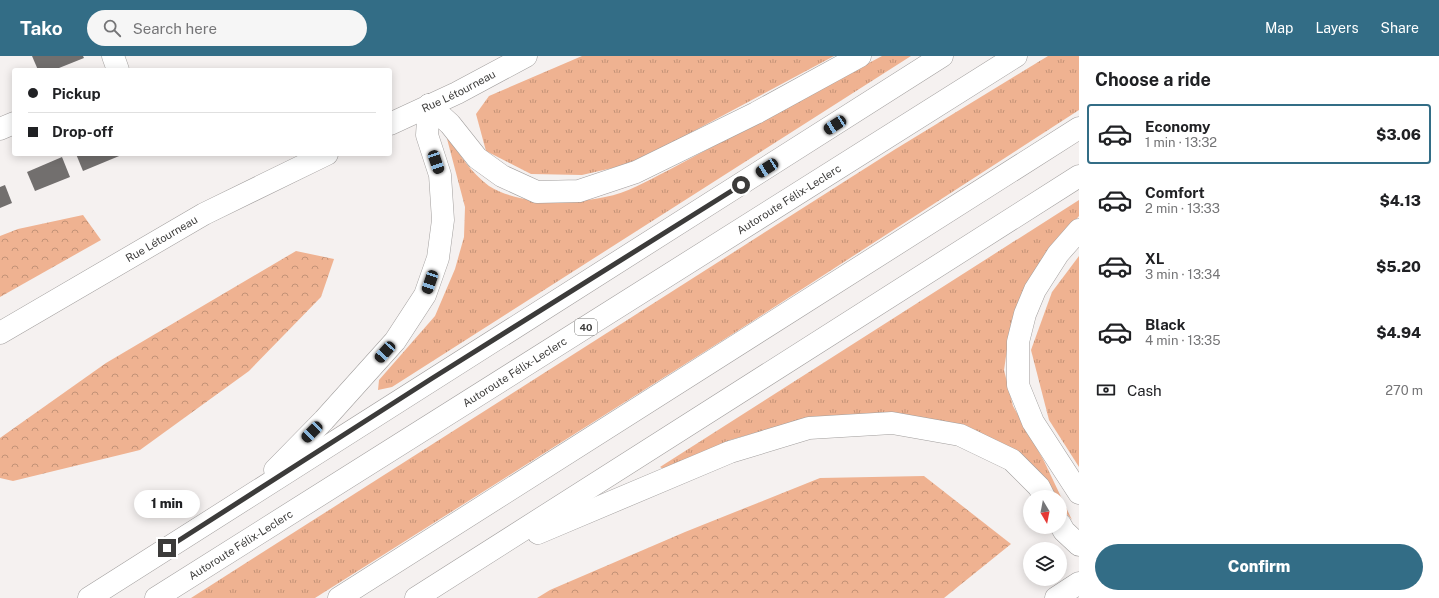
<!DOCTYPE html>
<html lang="en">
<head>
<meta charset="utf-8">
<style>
	:root { --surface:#fff; --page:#f6f6f6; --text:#202124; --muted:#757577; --line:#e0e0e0; --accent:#336d86 }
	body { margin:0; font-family:"Public Sans",sans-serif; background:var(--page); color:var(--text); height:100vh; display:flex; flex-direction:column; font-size:15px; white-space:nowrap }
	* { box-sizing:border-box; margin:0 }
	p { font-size:13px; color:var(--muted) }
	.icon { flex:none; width:22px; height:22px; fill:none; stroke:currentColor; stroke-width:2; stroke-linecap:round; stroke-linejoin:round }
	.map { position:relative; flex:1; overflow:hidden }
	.side { display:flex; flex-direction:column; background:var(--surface); width:360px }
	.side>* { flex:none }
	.hud { position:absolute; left:12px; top:12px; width:380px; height:88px; border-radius:4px; box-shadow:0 2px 10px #0003; display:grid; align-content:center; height:88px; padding:0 16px; background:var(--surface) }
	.needle { width:26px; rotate:170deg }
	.fabs { position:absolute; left:1023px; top:434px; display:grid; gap:8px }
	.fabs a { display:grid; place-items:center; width:44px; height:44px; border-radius:50%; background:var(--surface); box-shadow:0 2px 10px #0003; font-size:20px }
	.end { position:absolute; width:18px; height:18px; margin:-9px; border:5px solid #3c3b3a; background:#fff; box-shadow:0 0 0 2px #fff }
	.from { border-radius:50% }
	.bubble { position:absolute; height:28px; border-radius:14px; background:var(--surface); box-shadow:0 2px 10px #0003; font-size:13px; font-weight:800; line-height:28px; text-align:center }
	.car { position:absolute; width:12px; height:24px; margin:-12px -6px; border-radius:5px; box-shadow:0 0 3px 1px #0007; background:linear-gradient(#222 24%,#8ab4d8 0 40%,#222 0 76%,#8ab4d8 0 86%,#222 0) }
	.hud b { display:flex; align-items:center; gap:14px; height:38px; font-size:15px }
	.hud b+b { border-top:1px solid var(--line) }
	.hud i { width:10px; height:10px; background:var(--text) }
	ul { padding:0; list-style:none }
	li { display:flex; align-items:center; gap:12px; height:60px; margin:0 8px 6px; padding:0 8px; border:2px solid transparent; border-radius:4px }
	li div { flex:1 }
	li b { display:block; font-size:15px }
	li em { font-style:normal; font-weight:800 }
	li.selected { border-color:var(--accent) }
	li>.icon { width:36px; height:36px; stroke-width:1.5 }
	h2 { padding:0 16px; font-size:18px; line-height:48px }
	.pay { display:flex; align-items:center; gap:10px; height:44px; padding:0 16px; font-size:15px }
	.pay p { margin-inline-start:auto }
	.primary-button { display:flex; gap:8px; margin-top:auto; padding:8px 16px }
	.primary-button a { flex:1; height:46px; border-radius:24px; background:var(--accent); color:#fff; font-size:16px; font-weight:800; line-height:46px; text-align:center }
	header { display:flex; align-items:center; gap:24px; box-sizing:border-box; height:56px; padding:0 20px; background:var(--accent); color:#fff }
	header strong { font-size:19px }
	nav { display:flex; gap:22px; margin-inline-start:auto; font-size:14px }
	.search { width:280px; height:36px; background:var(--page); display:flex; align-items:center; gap:10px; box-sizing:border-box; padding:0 14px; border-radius:22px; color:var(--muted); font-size:15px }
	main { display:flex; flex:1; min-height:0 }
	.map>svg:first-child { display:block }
	.grass { fill:url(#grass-tufts) }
	.forest { fill:url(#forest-crowns) }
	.building { fill:#726f6e }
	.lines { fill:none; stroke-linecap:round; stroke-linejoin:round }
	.minor-casing { stroke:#a19e9d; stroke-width:23 }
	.highway-casing { stroke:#a19e9d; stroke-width:23 }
	.minor { stroke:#fff; stroke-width:22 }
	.highway { stroke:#fff; stroke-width:22 }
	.route { stroke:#3c3b3a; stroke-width:5 }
	.labels { text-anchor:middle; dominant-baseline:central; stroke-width:4; stroke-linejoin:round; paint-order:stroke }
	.shield { fill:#fff; stroke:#767675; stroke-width:1 }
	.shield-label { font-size:10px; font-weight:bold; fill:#3c3b3a }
	.street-label { font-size:11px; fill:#3c3b3a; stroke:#fff }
</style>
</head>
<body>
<header>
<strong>Tako</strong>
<div class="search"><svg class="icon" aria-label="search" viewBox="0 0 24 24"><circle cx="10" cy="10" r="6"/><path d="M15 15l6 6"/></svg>Search here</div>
<nav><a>Map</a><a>Layers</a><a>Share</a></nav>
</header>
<main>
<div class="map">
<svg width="1079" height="542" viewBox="0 0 1079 542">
	<defs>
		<pattern id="grass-tufts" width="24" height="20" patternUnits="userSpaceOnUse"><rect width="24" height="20" fill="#efb291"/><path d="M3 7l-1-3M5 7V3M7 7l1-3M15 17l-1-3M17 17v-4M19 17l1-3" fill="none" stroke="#c39277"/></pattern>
		<pattern id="forest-crowns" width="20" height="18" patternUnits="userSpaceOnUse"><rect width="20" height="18" fill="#efb291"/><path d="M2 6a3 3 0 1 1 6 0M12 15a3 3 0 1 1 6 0" fill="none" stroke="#c39277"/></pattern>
	</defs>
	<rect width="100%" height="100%" fill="#f5f1f0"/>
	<g class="grass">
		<path d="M 582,0 L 834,0 L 634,107 L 582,119 L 531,118 L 486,95 L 476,58 L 489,40 Z"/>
		<path d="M 882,0 L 911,0 L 392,331 L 378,334 L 379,324 L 435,260 L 455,213 L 464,181 L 465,151 L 446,79 C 459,97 471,117 489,130 C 519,149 572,148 605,141 C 627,137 647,125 667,115 Z"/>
		<path d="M 1048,0 L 1079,0 L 1079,54 L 731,279 L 315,542 L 191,542 L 894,94 Z"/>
		<path d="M 1079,144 L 1079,160 L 1042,203 L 1019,246 L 1009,280 L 1004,314 L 1013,350 L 1044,405 L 1072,464 L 1060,450 L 1060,441 L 1053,441 L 965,376 L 783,369 L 730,384 L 667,415 L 660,411 Z"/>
		<path d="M 1079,200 L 1079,411 L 1049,364 L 1031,294 L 1052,236 Z"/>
	</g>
	<g class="forest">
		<path d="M 83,159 L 101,184 L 0,241 L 0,180 L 18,173 Z"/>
		<path d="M 296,195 L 334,203 L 321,241 L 249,315 L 140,394 L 13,425 L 0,422 L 0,382 L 106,307 Z"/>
		<path d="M 924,420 L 1011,488 L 944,542 L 537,542 L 550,534 L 685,476 L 820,422 Z"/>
	</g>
	<g class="building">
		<path d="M 32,0 L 83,0 L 84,2 L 54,14 L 38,14 Z"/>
		<path d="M 76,98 L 124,98 L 83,115 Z"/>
		<path d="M 62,101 L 70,121 L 35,135 L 27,116 Z"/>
		<path d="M 5,129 L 12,147 L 0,152 L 0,131 Z"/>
	</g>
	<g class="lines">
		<g class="minor-casing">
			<g id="minor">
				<path d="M 113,0 L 118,14"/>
				<path id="s1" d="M 390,68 L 457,37 L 526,0"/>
				<path d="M 0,73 L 14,67"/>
				<path id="s2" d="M 0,277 L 204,158 L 327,98"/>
				<path d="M 1056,542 L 1079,527"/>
			</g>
		</g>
		<g class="highway-casing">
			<g id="highway">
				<path d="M 429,49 L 450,68 L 477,102 L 502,120 L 537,136 L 579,135 L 636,116 L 756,57 L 860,0"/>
				<path d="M 1079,174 L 1058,198 L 1035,234 L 1025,258 L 1018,286 L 1018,329 L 1033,366 L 1079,437"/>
				<path d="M 275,414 L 324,364 L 395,285 L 425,239 L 438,202 L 443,164 L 440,119 L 427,79 L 429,49"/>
				<path d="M 1060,468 L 1064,475 L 1079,489"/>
				<path d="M 538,477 L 730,396 L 809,372 L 892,367 L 960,379 L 1012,404 L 1039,431 L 1044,441"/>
				<path d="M 89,542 L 942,0"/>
				<path id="s3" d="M 156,542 L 1016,0"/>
				<path d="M 339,542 L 1079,72"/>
				<path d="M 416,542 L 1079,120"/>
			</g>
		</g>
		<use href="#minor" class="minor"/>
		<use href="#highway" class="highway"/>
	</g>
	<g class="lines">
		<path class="route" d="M 167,492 L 431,323 L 741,129"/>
	</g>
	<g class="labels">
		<rect class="shield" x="575" y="263" width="22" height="16" rx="3"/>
		<g class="shield-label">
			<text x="586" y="271">40</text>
		</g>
		<g class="street-label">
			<text stroke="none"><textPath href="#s1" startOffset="76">Rue Létourneau</textPath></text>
			<text stroke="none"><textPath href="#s3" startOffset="748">Autoroute Félix-Leclerc</textPath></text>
			<text stroke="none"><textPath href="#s2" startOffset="187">Rue Létourneau</textPath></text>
			<text stroke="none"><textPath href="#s3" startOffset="424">Autoroute Félix-Leclerc</textPath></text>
			<text stroke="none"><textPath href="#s3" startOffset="100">Autoroute Félix-Leclerc</textPath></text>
		</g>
	</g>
</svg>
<div class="fabs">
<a><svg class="needle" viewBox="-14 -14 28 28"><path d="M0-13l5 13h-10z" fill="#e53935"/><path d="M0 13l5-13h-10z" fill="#757577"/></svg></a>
<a><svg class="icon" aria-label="layers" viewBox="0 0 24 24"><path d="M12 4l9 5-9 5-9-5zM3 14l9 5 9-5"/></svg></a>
</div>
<i class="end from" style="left:741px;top:129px"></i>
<i class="end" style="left:167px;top:492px"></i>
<div class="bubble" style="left:134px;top:434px;width:66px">1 min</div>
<i class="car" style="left:835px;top:69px;rotate:237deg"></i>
<i class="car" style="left:436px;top:106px;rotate:161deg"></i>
<i class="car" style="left:767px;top:112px;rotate:237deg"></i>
<i class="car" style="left:430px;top:226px;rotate:199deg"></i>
<i class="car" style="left:385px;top:296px;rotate:222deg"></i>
<i class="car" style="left:312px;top:376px;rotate:225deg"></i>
<div class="hud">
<b><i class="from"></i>Pickup</b>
<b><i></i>Drop-off</b>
</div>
</div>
<section class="side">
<h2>Choose a ride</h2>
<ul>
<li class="selected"><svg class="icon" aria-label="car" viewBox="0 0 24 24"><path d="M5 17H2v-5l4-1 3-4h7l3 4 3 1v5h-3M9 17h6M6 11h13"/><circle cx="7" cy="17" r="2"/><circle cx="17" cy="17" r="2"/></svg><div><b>Economy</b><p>1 min · 13:32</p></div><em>$3.06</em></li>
<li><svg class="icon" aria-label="car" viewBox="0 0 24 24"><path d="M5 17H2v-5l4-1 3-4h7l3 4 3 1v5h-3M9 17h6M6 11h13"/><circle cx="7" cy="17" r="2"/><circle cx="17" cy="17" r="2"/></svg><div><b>Comfort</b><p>2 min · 13:33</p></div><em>$4.13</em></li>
<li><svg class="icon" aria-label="car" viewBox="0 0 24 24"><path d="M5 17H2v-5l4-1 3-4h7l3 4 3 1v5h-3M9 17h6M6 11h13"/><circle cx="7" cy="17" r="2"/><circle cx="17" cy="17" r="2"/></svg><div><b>XL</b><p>3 min · 13:34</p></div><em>$5.20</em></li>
<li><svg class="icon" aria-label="car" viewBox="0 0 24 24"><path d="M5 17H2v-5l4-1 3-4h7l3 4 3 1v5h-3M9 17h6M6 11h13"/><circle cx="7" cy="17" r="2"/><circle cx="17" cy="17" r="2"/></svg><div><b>Black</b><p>4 min · 13:35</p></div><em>$4.94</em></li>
</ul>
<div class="pay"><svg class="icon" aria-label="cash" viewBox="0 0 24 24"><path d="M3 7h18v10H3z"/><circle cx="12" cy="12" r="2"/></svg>Cash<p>270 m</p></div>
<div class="primary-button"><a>Confirm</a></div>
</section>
</main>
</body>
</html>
